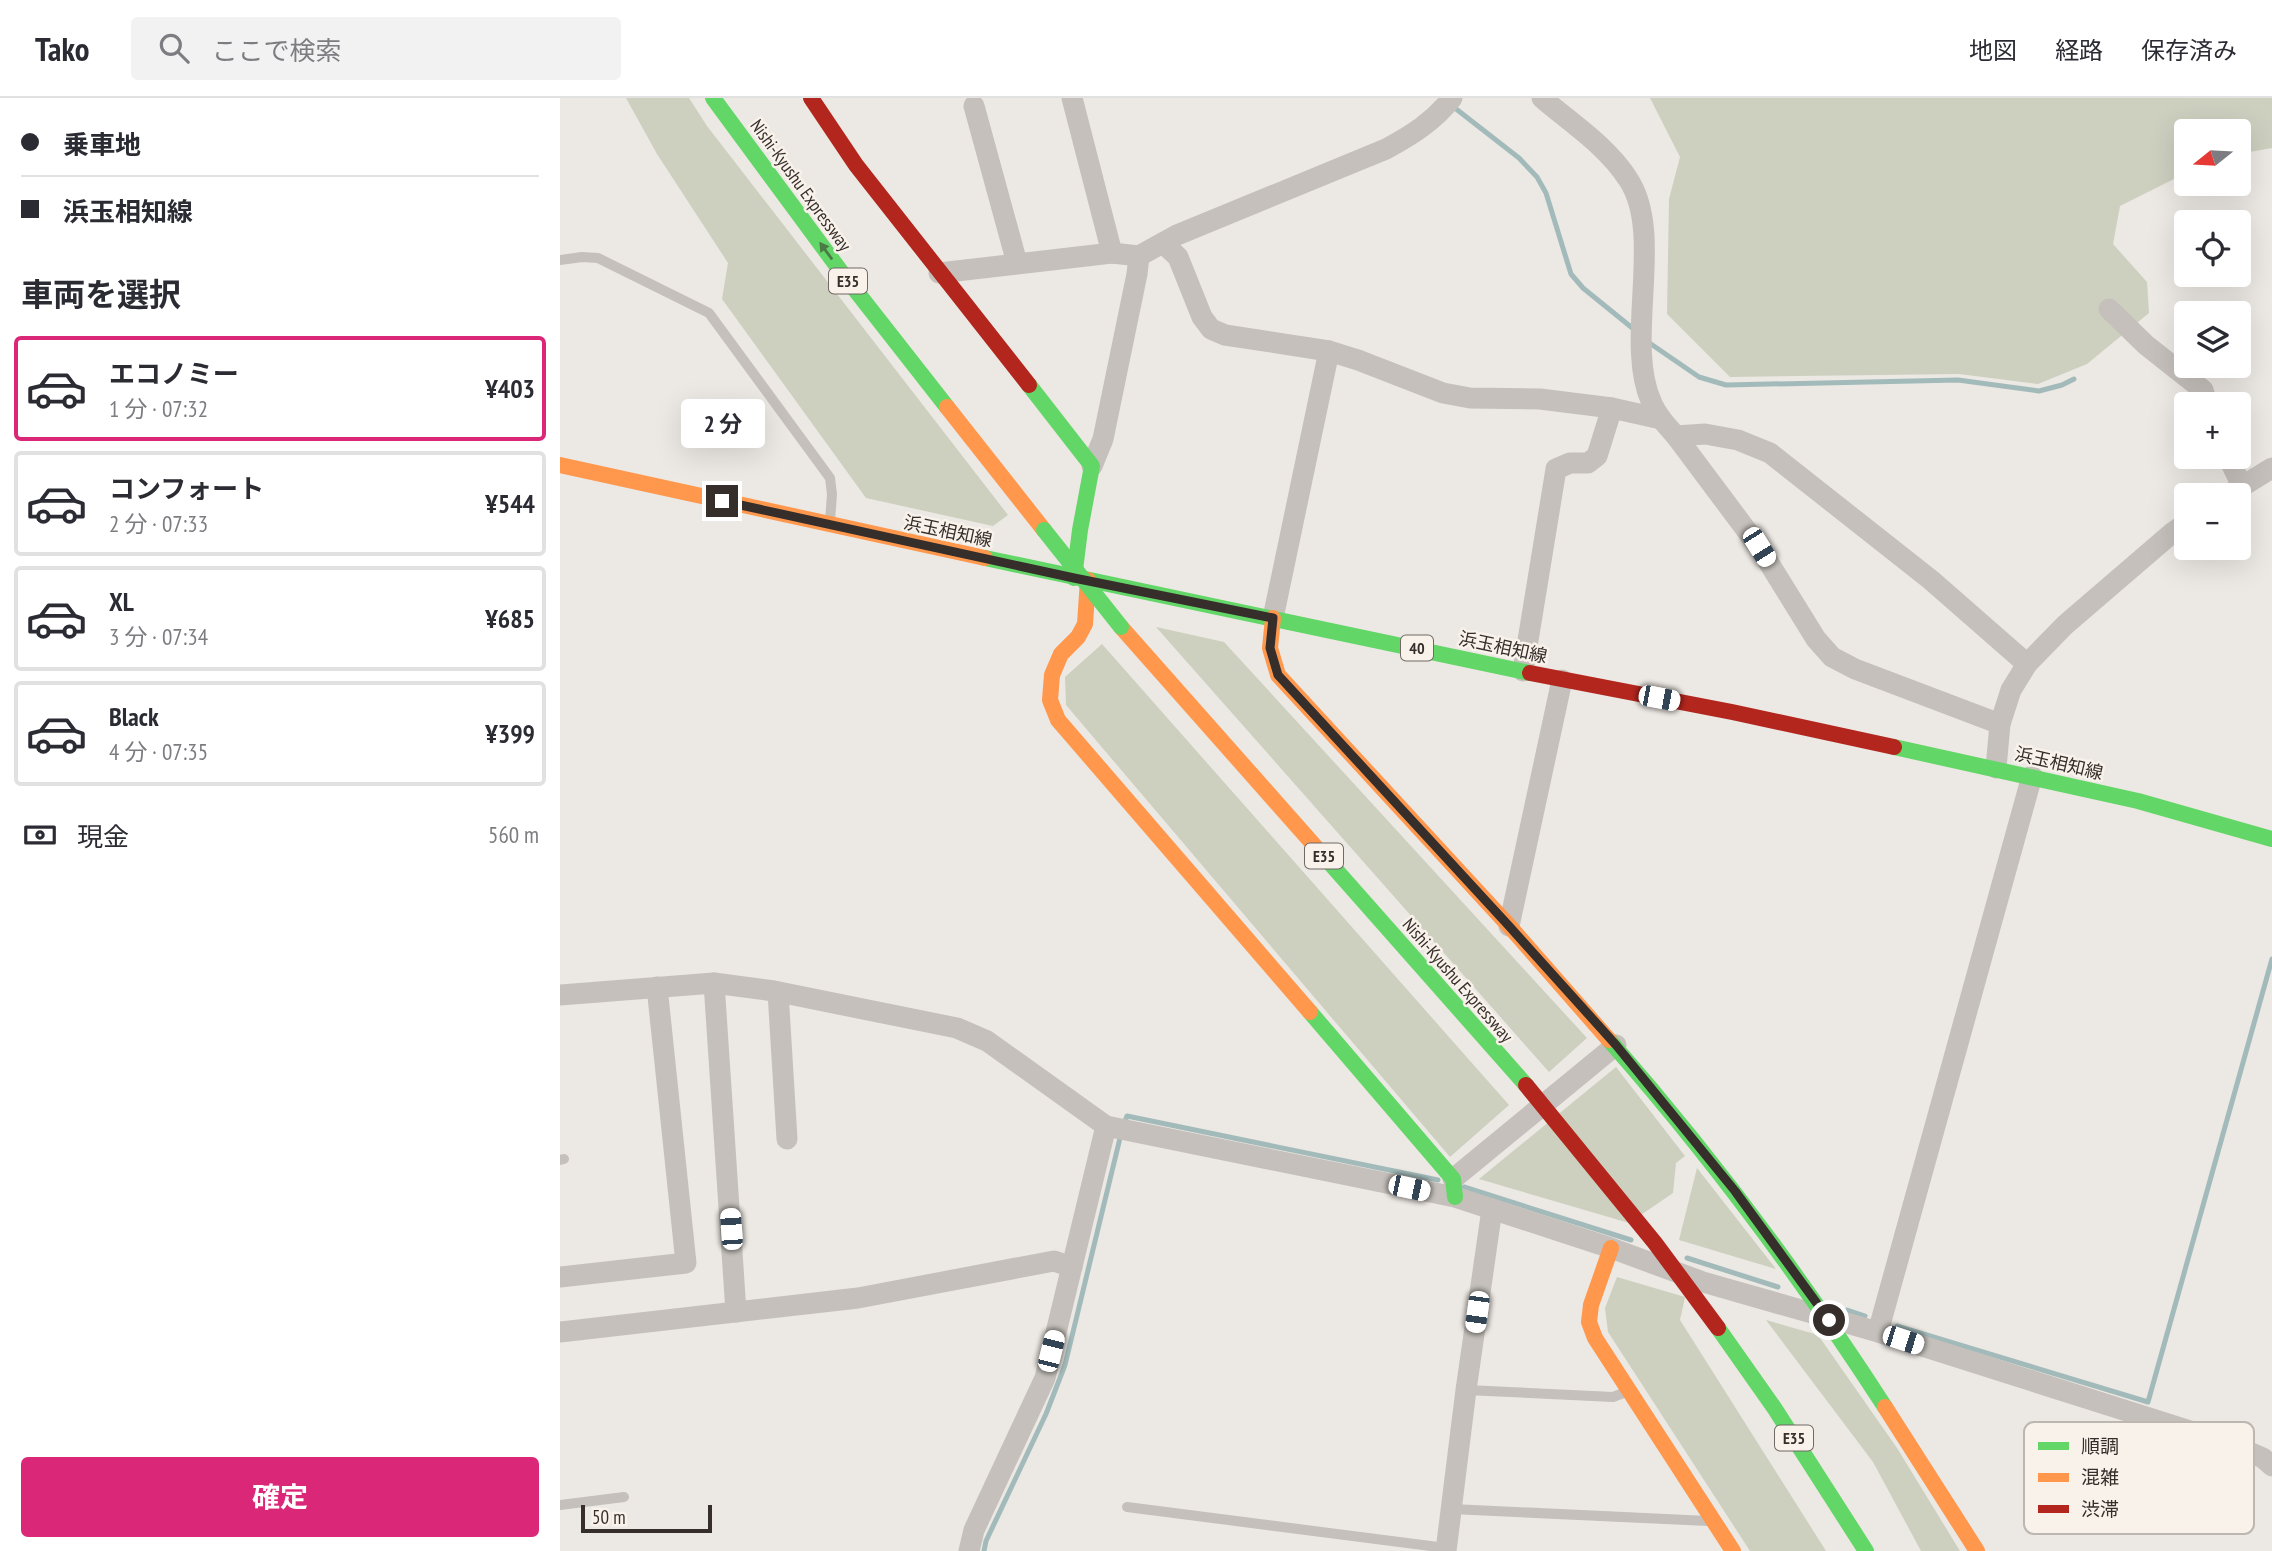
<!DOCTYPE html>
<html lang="ja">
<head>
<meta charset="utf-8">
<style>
	:root { --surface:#fff; --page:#f2f2f3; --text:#2b2b33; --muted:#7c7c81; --line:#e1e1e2; --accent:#db2777 }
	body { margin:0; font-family:"PT Sans Narrow","Noto Sans JP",sans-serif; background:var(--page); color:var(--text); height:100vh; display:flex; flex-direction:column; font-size:26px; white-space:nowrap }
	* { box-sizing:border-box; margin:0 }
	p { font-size:23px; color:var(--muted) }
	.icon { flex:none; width:38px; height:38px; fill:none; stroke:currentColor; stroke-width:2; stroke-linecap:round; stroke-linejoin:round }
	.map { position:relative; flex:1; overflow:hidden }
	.details { display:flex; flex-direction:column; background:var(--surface); width:560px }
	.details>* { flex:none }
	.hud { display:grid; align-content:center; height:154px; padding:0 21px; background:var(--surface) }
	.needle { width:46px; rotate:252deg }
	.fabs { position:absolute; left:1614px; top:21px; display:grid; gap:14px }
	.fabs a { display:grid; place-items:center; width:77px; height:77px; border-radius:7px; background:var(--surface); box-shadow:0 7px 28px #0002; font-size:35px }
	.scale { position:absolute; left:21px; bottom:18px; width:131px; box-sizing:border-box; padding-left:7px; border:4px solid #362e2a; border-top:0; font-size:19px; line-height:24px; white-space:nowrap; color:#362e2a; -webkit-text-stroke:5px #f8f2eb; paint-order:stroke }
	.end { position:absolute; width:32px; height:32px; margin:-16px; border:9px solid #362e2a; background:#fff; box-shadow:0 0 0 4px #fff }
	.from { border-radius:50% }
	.bubble { position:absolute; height:49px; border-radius:7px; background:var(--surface); box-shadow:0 7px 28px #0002; font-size:23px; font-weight:700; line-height:49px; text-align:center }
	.car { position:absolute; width:21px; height:42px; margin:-21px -10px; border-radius:9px; box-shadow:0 0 5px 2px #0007; background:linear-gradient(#fff 24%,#345 0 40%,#fff 0 76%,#345 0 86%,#fff 0) }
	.hud b { display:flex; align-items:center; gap:24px; height:66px; font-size:26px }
	.hud b+b { border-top:2px solid var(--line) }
	.hud i { width:18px; height:18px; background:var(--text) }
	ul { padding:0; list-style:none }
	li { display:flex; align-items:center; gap:21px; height:105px; margin:0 14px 10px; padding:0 7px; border:4px solid var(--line); border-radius:7px }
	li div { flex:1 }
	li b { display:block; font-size:26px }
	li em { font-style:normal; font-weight:700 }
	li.current { border-color:var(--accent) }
	li>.icon { width:63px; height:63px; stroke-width:1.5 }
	h2 { padding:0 21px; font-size:32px; line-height:84px }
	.pay { display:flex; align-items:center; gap:18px; height:77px; padding:0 21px; font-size:26px }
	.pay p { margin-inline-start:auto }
	.button { display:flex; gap:14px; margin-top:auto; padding:14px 21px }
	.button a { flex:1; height:80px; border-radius:7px; background:var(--accent); color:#fff; font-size:28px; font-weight:700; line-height:80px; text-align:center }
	header { display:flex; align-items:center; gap:42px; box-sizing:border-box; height:98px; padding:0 35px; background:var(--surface); border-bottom:2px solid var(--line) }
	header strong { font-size:33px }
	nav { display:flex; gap:38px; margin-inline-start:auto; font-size:24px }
	.search { width:490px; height:63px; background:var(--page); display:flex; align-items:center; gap:18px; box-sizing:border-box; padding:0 24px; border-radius:7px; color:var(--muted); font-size:26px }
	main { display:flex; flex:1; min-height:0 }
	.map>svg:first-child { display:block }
	.green { fill:#cdd0bf }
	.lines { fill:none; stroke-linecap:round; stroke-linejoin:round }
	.stream { stroke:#a2bbba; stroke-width:5 }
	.lane { stroke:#c5c0bb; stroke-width:10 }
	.street { stroke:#c5c0bb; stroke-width:21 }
	.fast { stroke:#63d668; stroke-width:16 }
	.slow { stroke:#ff974d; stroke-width:16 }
	.jam { stroke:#b3261e; stroke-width:16 }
	.fast-bridge { stroke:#63d668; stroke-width:16 }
	.jam-bridge { stroke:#b3261e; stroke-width:16 }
	.oneway { fill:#4a7a46 }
	.route { stroke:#362e2a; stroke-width:9 }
	.labels { text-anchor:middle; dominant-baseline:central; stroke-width:5; stroke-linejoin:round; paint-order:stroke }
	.shield { fill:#f8f2eb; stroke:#706964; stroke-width:2 }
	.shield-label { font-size:16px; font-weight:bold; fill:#362e2a }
	.street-label { font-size:18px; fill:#362e2a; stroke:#f8f2eb }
	.key { fill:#f8f2eb; stroke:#beb7b1; stroke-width:2 }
	.key-label { font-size:19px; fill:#362e2a }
</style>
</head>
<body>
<header>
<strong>Tako</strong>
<div class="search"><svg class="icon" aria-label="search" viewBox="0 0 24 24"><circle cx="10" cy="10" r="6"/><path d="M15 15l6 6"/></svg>ここで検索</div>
<nav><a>地図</a><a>経路</a><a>保存済み</a></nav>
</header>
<main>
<section class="details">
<div class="hud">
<b><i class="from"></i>乗車地</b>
<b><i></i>浜玉相知線</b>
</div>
<h2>車両を選択</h2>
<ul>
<li class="current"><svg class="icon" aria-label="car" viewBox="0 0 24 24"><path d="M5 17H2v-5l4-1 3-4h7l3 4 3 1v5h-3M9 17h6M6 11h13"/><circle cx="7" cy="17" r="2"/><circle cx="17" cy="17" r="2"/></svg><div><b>エコノミー</b><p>1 分 · 07:32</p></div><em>¥403</em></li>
<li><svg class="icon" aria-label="car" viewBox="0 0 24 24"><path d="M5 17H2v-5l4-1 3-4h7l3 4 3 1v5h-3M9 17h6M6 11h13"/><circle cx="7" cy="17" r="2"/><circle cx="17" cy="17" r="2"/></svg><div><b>コンフォート</b><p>2 分 · 07:33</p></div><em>¥544</em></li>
<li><svg class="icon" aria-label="car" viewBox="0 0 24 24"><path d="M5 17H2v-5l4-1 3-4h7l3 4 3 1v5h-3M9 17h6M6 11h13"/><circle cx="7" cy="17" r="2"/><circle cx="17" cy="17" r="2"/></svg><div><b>XL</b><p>3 分 · 07:34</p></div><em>¥685</em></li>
<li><svg class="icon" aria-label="car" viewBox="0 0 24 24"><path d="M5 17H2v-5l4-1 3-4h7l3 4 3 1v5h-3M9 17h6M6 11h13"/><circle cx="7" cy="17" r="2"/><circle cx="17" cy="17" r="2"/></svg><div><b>Black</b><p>4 分 · 07:35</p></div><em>¥399</em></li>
</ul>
<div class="pay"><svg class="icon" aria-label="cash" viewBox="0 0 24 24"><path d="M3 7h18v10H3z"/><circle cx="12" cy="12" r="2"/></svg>現金<p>560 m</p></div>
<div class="button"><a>確定</a></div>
</section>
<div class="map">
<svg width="1712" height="1453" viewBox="0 0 1712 1453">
	<rect width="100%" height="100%" fill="#ece8e3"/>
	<g class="green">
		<path d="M 66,0 L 129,0 L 147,28 L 448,417 L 433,428 L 306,400 L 162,201 L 168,165 L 97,56 Z"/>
		<path d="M 1090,0 L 1712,0 L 1712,50 L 1678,56 L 1678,33 L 1626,33 L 1626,75 L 1560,108 L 1553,146 L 1587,184 L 1589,215 L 1527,266 L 1478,286 L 1399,276 L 1170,279 L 1107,216 L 1109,101 L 1120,59 Z"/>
		<path d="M 596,529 L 664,544 L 1027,940 L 989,974 Z"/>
		<path d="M 542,546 L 949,1007 L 890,1059 L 506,607 L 505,579 Z"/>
		<path d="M 1056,969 L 1125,1058 L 1116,1065 L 1113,1095 L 1069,1125 L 919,1081 Z"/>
		<path d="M 1137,1070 L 1216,1171 L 1119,1142 Z"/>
		<path d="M 1057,1179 L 1125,1199 L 1120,1222 L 1266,1453 L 1190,1453 L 1048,1234 L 1045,1210 Z"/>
		<path d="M 1206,1222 L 1258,1237 L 1337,1350 L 1400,1453 L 1361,1453 L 1313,1364 Z"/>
	</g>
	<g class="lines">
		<g class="stream">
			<path d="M 891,7 L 959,60 L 977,79 L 986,95 L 1011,176 L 1023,190 L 1076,233"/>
			<path d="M 1088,244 L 1139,279 L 1166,287 L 1398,282 L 1479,293 L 1502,287 L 1514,281"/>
			<path d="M 564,1026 L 567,1018 L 878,1082"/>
			<path d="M 904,1089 L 1071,1142"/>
			<path d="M 1127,1160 L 1218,1189"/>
			<path d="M 1287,1212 L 1305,1218"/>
			<path d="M 1337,1228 L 1588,1304 L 1712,861"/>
			<path d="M 424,1453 L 426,1443 L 486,1316 L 505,1267 L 561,1036"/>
		</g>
		<g class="lane">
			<path d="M 0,162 L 22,159 L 38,160 L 149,215 L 270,380 L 272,396 L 270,423"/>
			<path d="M 0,1062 L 4,1061"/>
			<path d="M 906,1292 L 1053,1299 L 1066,1294"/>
			<path d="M 0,1407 L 64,1399"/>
			<path d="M 567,1409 L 886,1450"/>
			<path d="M 892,1411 L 1148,1423"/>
		</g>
		<g class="street">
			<path d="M 512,0 L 552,155"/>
			<path d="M 982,0 C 1011,25 1047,48 1068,81 C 1105,136 1064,241 1091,303 C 1096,316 1106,327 1116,338 L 1199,449 L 1256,541 L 1272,559 L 1295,571 L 1440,626"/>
			<path d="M 414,8 L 457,165"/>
			<path d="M 604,146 L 618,159 L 642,219 L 651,231 L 665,237 L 769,253 L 798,262 L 883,295 L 910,300 L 980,301 L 1052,310 L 1101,321"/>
			<path d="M 379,175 L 552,155 L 579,158 L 617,137 L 826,51 C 852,37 874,23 892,0"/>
			<path d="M 1549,211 L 1586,247 L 1643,292 L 1647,306"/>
			<path d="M 1116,338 L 1145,336 L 1178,342 L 1210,355 L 1371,482 L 1467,566"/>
			<path d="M 1668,359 L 1682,388"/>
			<path d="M 532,368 L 543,341 L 577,176 L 579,158"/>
			<path d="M 1668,397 L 1712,370"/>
			<path d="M 713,520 L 769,253"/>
			<path d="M 963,573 L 996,371 L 1010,365 L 1028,365 L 1037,358 L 1052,310"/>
			<path d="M 1436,670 L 1440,626 L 1451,592 L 1467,566 L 1505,527 L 1612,435 L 1626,425"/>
			<path d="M 949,828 L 1002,582"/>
			<path d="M 154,885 L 176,1214"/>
			<path d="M 218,894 L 227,1041"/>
			<path d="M 0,897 L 154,885 L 214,893 L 397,930 L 427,943 L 546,1028 L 895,1099 L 1051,1150 L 1143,1184 L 1318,1234 L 1671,1346 L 1703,1360 L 1712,1368"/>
			<path d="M 893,1081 L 1056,947"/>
			<path d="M 0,1179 L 126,1165 L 97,889"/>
			<path d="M 0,1234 L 298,1200 L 494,1163 L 512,1169"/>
			<path d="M 1318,1234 L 1472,678"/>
			<path d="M 409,1453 L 414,1432 L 485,1280 L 546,1028"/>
			<path d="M 886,1453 L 906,1292 L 932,1111"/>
		</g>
		<g class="fast">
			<path d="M 153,0 L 282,175 L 387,309"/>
			<path d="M 469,287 L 532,368 L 520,432 L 514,480"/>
			<path d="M 425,460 L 970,575"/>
			<path d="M 1334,649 L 1578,703 L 1712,741"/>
			<path d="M 761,755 L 966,987"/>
			<path d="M 750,914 L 893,1081 L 895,1099"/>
			<path d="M 1049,942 C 1151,1058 1241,1179 1325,1309"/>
			<path d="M 1158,1230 L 1215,1311 L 1306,1453"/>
		</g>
		<g class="slow">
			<path d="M 387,309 L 484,432"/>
			<path d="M 0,367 L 425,460"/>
			<path d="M 528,482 L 525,526 L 518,539 L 501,556 L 492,577 L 490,602 L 498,622 L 750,914"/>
			<path d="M 713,520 L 710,550 L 718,577 L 951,830 L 1049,942"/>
			<path d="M 561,529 L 761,755"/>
			<path d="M 1051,1150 L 1031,1207 L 1029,1224 L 1035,1240 L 1173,1453"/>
			<path d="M 1325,1309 L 1417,1453"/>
		</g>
		<g class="jam">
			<path d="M 251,0 L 296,67 L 469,287"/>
			<path d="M 970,575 L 1172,614 L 1334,649"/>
		</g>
		<path class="fast-bridge" d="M 484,432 L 561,529"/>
		<path class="jam-bridge" d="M 966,987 L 1095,1145 L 1158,1230"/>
	</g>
	<defs><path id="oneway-solid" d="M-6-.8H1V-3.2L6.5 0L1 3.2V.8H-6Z" transform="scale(1.75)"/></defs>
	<use class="oneway" href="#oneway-solid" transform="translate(266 153) rotate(-126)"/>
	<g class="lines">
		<path class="route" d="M 162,403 L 514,480 L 713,520 L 710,550 L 718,577 L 949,828 L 1056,947 L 1175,1093 L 1269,1222"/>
	</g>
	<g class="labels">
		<g class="shield">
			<rect x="269" y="170.5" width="38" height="25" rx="5"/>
			<rect x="841" y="537.5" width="32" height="25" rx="5"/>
			<rect x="745" y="745.5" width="38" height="25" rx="5"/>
			<rect x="1215" y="1327.5" width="38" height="25" rx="5"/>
		</g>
		<g class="shield-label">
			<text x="288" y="183">E35</text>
			<text x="857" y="550">40</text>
			<text x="764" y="758">E35</text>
			<text x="1234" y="1340">E35</text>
		</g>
		<g class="street-label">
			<text transform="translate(241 87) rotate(54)">Nishi-Kyushu Expressway</text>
			<text transform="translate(388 433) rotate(12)">浜玉相知線</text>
			<text transform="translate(943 549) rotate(12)">浜玉相知線</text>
			<text transform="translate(1499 665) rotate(13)">浜玉相知線</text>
			<text transform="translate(898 882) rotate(49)">Nishi-Kyushu Expressway</text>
		</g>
	</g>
	<rect x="1464" y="1324" width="230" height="112" rx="10" class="key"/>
	<rect x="1478" y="1344" width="31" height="8" fill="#63d668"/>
	<rect x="1478" y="1375" width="31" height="9" fill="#ff974d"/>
	<rect x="1478" y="1407" width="31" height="8" fill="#b3261e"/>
	<g class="key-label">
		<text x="1521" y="1355">順調</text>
		<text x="1521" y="1386">混雑</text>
		<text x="1521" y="1418">渋滞</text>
	</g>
</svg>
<div class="fabs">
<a><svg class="needle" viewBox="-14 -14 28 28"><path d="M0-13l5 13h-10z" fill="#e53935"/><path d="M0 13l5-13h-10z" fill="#7c7c81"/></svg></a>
<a><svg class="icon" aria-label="locate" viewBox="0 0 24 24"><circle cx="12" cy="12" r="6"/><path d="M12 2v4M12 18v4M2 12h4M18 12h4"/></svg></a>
<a><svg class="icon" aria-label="layers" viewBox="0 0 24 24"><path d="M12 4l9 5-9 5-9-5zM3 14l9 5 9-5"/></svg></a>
<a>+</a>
<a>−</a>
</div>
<div class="scale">50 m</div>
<i class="end from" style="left:1269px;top:1222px"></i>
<i class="end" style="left:162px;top:403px"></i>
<div class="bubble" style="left:121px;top:301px;width:84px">2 分</div>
<i class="car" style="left:1199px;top:449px;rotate:148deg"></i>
<i class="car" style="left:1099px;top:600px;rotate:101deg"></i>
<i class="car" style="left:849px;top:1090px;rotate:102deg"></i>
<i class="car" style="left:171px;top:1131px;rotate:356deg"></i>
<i class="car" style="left:917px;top:1214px;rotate:188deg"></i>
<i class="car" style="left:1343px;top:1242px;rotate:108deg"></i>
<i class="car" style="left:491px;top:1253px;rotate:14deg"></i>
</div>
</main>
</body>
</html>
